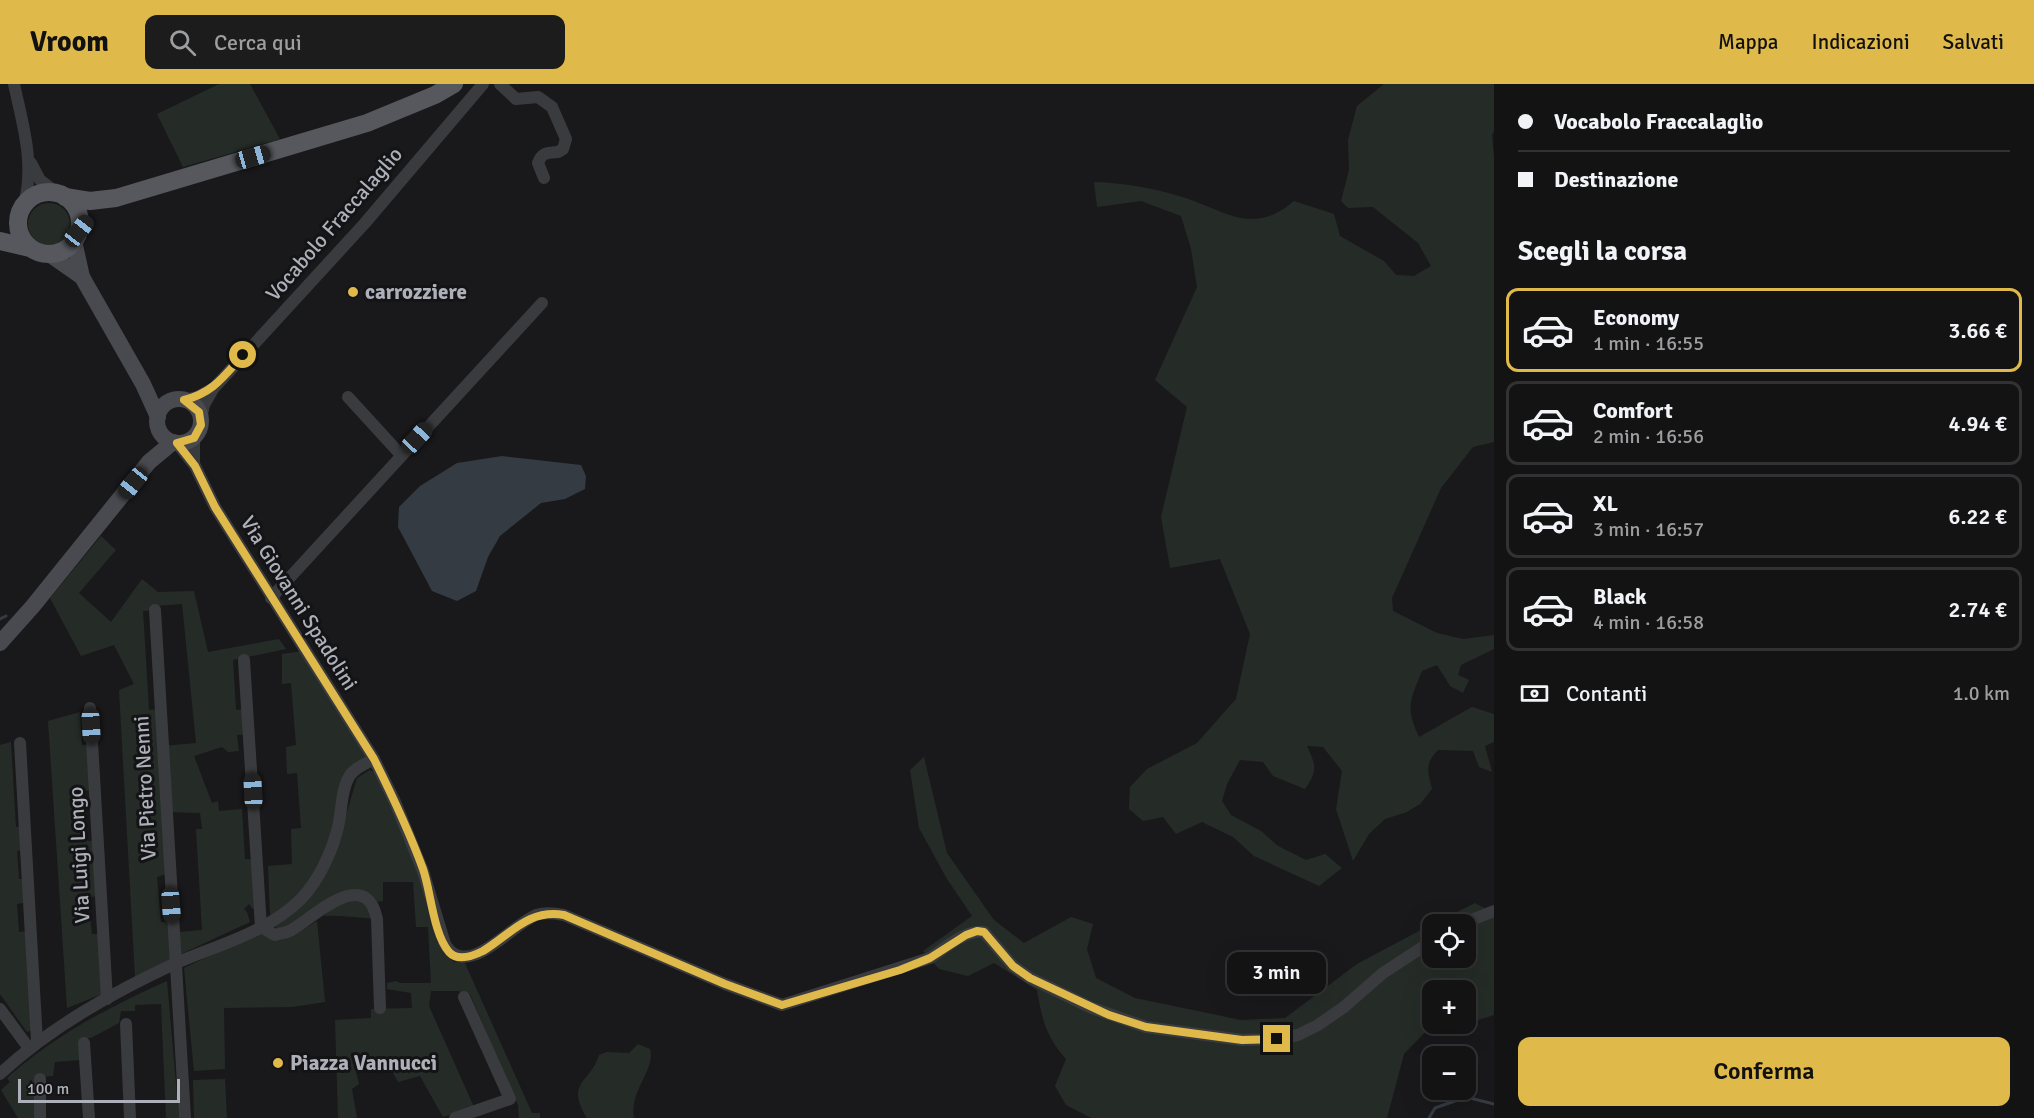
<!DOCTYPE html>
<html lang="it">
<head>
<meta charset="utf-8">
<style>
	:root { --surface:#131314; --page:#1c1c1d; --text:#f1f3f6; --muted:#9d9ea0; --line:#323234; --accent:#e0b94b }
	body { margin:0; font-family:Signika,sans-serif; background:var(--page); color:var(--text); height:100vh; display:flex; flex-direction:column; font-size:22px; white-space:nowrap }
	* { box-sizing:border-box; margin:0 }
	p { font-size:20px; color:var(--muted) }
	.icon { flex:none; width:33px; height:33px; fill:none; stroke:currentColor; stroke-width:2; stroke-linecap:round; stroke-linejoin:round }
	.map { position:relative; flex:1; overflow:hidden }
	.sheet { display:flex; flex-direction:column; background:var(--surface); width:540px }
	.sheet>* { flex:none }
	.top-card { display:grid; align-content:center; height:132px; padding:0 24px; background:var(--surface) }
	.tools { position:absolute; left:1422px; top:830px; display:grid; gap:12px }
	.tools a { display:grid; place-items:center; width:54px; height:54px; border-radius:12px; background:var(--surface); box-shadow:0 6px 24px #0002,0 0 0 2px var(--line); font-size:30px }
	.scale { position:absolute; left:18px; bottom:15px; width:162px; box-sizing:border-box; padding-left:6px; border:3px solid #adb0b9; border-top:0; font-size:16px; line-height:21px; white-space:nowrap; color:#adb0b9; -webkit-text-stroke:4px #141416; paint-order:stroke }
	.end { position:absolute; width:27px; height:27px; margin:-14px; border:8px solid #e0b94b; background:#111; box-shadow:0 0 0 3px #111 }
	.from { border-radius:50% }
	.bubble { position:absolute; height:42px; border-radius:12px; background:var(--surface); box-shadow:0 6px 24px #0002,0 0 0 2px var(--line); font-size:20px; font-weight:600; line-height:42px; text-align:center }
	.car { position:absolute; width:18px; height:36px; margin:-18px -9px; border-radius:8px; box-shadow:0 0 4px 2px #0007; background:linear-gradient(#222 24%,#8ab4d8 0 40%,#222 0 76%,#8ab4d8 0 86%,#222 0) }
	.top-card b { display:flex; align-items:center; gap:21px; height:57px; font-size:22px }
	.top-card b+b { border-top:2px solid var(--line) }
	.top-card i { width:15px; height:15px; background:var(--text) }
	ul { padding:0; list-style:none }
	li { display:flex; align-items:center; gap:18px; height:84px; margin:0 12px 9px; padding:0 12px; border:3px solid var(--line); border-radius:12px }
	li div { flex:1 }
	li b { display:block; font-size:22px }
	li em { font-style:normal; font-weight:600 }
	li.selected { border-color:var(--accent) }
	li>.icon { width:54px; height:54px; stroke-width:1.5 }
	h2 { padding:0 24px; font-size:27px; line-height:72px }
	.pay { display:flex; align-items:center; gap:15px; height:66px; padding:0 24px; font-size:22px }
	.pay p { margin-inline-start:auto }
	.primary-button { display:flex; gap:12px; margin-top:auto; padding:12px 24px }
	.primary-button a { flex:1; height:69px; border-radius:12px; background:var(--accent); color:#111; font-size:24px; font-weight:600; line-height:69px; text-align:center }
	header { display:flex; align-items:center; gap:36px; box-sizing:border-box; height:84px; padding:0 30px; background:var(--accent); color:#111 }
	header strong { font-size:28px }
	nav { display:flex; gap:33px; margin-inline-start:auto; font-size:21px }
	.search { width:420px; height:54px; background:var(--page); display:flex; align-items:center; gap:15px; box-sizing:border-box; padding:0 21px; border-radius:12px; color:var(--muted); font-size:22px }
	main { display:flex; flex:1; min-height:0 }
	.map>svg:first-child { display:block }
	.green { fill:#252c27; fill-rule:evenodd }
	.water { fill:#343b43 }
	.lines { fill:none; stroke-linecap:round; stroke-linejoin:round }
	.stream { stroke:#343b43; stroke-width:3 }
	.minor { stroke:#3a3b3f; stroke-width:12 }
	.secondary { stroke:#494a4f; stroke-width:16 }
	.primary { stroke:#57585e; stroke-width:18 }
	.route { stroke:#e0b94b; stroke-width:8 }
	.poi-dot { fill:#e0b94b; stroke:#141416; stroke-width:2 }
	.labels { text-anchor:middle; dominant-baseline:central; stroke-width:6; stroke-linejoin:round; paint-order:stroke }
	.street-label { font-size:21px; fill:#adb0b9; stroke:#141416 }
	.poi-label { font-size:21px; font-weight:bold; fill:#adb0b9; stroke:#141416; text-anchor:start }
</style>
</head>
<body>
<header>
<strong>Vroom</strong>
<div class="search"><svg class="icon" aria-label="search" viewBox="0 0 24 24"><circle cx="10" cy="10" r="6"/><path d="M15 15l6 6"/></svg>Cerca qui</div>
<nav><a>Mappa</a><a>Indicazioni</a><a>Salvati</a></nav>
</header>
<main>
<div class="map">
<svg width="1494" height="1034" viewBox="0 0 1494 1034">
	<rect width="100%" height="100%" fill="#19191b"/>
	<g class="green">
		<path d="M 219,0 L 250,0 L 280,55 L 183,83 L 157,30 Z"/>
		<path d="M 1384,0 L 1494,0 L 1494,47 L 1492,51 L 1494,73 L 1494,358 L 1473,363 L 1441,404 L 1392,514 L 1393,527 L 1437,549 L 1463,555 L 1494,551 L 1494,565 L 1461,581 L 1458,591 L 1469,596 L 1463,609 L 1450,602 L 1437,581 L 1422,587 C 1410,617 1405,623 1419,653 L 1472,623 L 1494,630 L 1494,658 L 1485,662 L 1492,688 L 1479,683 L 1473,667 L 1438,666 C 1424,681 1428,687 1432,705 L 1420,720 L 1407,728 L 1385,735 L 1369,750 L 1353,777 L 1336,725 L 1342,687 L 1323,663 L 1307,662 C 1316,682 1318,686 1305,705 L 1273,692 L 1263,678 L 1240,676 L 1227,700 L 1222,717 L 1231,731 L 1261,747 L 1278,762 L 1306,776 L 1325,770 L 1342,784 L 1319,802 L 1254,772 L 1233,753 L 1202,738 L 1176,750 L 1163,733 L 1143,737 L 1129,725 L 1130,703 L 1147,685 L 1197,659 L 1236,615 L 1250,550 L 1220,475 L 1170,484 L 1161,433 L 1187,323 L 1155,296 L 1197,203 L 1191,165 L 1181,132 L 1141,117 L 1097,123 L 1094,98 C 1123,99 1154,104 1182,113 C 1225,126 1252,153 1294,117 L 1334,130 L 1340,152 L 1384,177 L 1396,191 L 1414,192 L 1431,182 L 1418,159 L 1373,123 L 1348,124 L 1341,117 L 1349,86 L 1348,56 L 1357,22 Z"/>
		<circle cx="49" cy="140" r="21"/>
		<path d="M 101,452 L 116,466 L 79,509 L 111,538 L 142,495 L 158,508 L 194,507 L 208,568 L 279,555 L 286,565 L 233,576 L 236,626 L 247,625 L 249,650 L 237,651 L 239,667 L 228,668 L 222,663 L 194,672 L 212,719 L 218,717 L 219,727 L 242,725 L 245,775 L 257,776 L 260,823 L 253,825 L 249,820 L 244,825 L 247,828 L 250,838 L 181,870 L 179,848 L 202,846 L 196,745 L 202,745 L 200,729 L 166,728 L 169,789 L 157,793 L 161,838 L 172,837 L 174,874 L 135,893 L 119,606 L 134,600 L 114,561 L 81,572 L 50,514 ZM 182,520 L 196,659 L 162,662 L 160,625 L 149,626 L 143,527 L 155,526 L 155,522 Z"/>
		<path d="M 303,567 L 367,674 L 349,687 C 337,731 328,788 291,819 C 285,824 277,827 270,831 L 268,782 L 292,780 L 291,745 L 301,744 L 297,689 L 287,690 L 286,663 L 296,661 L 291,599 L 282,600 L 282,570 Z"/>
		<path d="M 80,628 L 82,661 L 92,660 L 94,705 L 85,707 L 88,757 L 97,756 L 100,811 L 88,814 L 92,850 L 103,850 L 107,908 L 67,924 L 48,637 Z"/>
		<path d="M 11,658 L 16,743 L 24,742 L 26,765 L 17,767 L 19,795 L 28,795 L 29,818 L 17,820 L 19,848 L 30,847 L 36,944 L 27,948 L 0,910 L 0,661 Z"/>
		<path d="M 924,673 L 947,769 L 994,836 L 1024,859 L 1071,833 L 1093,840 L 1087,865 L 1096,894 L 1135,914 L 1241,936 L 1285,934 L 1357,880 L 1432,840 L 1432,873 L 1466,873 L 1466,840 L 1433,840 L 1475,819 L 1494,829 L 1494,931 L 1446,946 L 1433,940 L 1404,970 L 1387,1034 L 1091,1034 L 1066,1021 L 1055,1002 L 1066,975 C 1046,953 1042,935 1037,906 L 994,879 L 968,892 L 939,885 L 923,867 L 972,832 L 947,795 L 919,744 L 910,686 ZM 1432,906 L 1466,906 L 1466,939 L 1432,939 Z"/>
		<path d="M 370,686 L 378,690 C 391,719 406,749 418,779 C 428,806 431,860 454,878 L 464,877 L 532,1029 L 540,1029 L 540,1034 L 519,1034 L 518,1021 L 470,910 L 464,913 L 459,907 L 431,907 L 429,922 L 474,1023 L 443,1033 L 420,992 L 398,998 L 384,973 L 356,988 L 359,1000 L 352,1005 L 357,1034 L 338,1034 L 335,936 L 371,934 L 371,925 L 412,924 L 411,909 L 387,905 L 387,899 L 396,897 L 400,899 L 431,899 L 428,843 L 416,843 L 413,798 L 383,798 L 383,817 L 376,818 L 368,810 L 279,846 L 273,841 L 333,775 L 357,694 Z"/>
		<path d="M 351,815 L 363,817 L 377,835 C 359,834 343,831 324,832 L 333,822 Z"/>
		<path d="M 317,837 L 325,918 L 292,923 L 224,924 L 225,985 L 194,987 L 184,884 L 260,848 L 292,852 Z"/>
		<path d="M 167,897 L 179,1034 L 166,1034 L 161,920 L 135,921 L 135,927 L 121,927 L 119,939 L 91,954 L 79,955 L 80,976 L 55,978 L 53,992 L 37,993 L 38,1034 L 18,1034 L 1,1006 L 10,998 L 7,994 C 55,951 109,923 167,897 Z"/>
		<path d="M 638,960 L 650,965 C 656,986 629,1006 634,1034 L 587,1034 C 565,997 590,1000 599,971 L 607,968 L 629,969 Z"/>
		<path d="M 225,995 L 227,1034 L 194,1034 L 193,996 Z"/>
	</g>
	<path class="water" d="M 502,372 L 581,381 L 586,392 L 585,405 L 565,415 L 541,419 L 500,452 L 488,473 L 476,507 L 457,517 L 432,507 L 398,443 L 399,423 L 420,402 L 457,379 Z"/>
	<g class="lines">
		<g class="stream">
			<path d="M 0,535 L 6,532"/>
			<path d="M 1429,1034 L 1435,1024 L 1466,1013 L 1494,1020"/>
		</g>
		<g class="minor">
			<path d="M 14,0 C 23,42 35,79 24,121"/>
			<path d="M 500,0 L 516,15 L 538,13 L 552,23 L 566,55 L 563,65 L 558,68 C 547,69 542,68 538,79 L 544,94"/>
			<path d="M 31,79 L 40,96 L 57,109"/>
			<path d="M 348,313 L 401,371"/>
			<path d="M 184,316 L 197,313 L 212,305"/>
			<path d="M 201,334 L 204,321 L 213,305 L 365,139 L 483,0"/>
			<path d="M 194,354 L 194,378"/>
			<path d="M 177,359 L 195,382 L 215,423 L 374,675 L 395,718 L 423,787 L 445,860 C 467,897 510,842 536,831 C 546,828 554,829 564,831 L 725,900 L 782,921 L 930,874 C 945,864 966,845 984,848 L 1013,882 L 1030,894 L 1092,924 L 1146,943 L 1242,956 L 1277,955 L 1298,951 L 1318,941 L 1344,923 L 1383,889 L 1432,857"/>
			<path d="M 271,514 L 542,219"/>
			<path d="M 155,526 L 185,1034"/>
			<path d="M 244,576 L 261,843"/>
			<path d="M 90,624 L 107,915"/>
			<path d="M 20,659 L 37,958"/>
			<path d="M 1461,840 L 1494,827"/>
			<path d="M 261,843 L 275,851 C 281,849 288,849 293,845 C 316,831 366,782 377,835 L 380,924"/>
			<path d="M 0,925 L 28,963"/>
			<path d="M 126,940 L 130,1034"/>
			<path d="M 84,959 L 89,1034"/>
			<path d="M 0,990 C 50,943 114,908 176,879 C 218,861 268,848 301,815 C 319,796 332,768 338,743 C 342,727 341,703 351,690 C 356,683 367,679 374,675"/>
			<path d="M 40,995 L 40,1034"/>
			<path d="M 455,1034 L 510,1015 L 464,913"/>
		</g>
		<g class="secondary">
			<path d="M 74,157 L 82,193 L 143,300 L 158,333"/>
			<path d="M 49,170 L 82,193"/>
			<circle cx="179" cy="337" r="22"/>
			<path d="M 0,559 L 33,522 L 149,378 L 173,358"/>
		</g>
		<g class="primary">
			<circle cx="49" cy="139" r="31"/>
			<path d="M 65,113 L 90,117 L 116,114 L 367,39 L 435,11 L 454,0"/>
			<path d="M 0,157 L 30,164"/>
		</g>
	</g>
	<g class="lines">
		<path class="route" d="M 243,271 C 224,292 213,309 184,316 L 199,328 L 201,341 L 194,354 L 177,359 L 195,382 L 215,423 L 374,675 C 392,711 409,747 423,785 C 431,808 433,849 449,868 C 458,878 473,872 483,867 C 511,850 528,825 564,831 L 725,900 L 782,921 L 900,886 L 930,874 L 966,851 L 977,847 L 984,848 L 1013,882 L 1030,894 L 1109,931 L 1146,943 L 1242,956 L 1277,955"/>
	</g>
	<g class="poi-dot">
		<circle cx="353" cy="208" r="6"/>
		<circle cx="278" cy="979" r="6"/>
	</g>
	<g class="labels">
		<g class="street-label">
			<text transform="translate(334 140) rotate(-49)">Vocabolo Fraccalaglio</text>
			<text transform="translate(299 519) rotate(58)">Via Giovanni Spadolini</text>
			<text transform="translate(145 704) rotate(-93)">Via Pietro Nenni</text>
			<text transform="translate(79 771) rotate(-93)">Via Luigi Longo</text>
		</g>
		<g class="poi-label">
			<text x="365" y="208">carrozziere</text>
			<text x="290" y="979">Piazza Vannucci</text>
		</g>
	</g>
</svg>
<div class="tools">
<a><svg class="icon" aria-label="locate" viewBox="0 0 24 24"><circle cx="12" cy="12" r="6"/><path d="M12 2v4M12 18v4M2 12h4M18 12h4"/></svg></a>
<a>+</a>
<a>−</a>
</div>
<div class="scale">100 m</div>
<i class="end from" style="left:243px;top:271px"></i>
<i class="end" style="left:1277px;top:955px"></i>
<div class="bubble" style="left:1227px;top:868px;width:99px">3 min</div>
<i class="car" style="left:253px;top:73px;rotate:74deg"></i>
<i class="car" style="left:79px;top:147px;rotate:38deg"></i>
<i class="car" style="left:417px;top:354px;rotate:43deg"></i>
<i class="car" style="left:133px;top:399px;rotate:219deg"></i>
<i class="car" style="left:91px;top:642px;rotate:177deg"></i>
<i class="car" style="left:253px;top:707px;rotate:357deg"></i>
<i class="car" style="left:171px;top:821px;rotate:176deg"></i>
</div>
<section class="sheet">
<div class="top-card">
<b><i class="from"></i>Vocabolo Fraccalaglio</b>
<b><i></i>Destinazione</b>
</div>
<h2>Scegli la corsa</h2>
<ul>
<li class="selected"><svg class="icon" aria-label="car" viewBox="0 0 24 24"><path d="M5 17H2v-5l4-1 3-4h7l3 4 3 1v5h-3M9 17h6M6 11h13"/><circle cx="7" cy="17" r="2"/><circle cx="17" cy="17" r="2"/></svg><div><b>Economy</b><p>1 min · 16:55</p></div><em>3.66 €</em></li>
<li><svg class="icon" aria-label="car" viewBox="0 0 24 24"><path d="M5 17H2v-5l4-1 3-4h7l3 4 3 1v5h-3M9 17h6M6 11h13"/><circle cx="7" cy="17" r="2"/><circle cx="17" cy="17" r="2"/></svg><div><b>Comfort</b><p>2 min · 16:56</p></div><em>4.94 €</em></li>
<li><svg class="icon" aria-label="car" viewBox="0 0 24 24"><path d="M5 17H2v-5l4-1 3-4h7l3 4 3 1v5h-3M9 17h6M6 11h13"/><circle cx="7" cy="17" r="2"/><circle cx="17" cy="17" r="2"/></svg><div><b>XL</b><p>3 min · 16:57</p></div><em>6.22 €</em></li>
<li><svg class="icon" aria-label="car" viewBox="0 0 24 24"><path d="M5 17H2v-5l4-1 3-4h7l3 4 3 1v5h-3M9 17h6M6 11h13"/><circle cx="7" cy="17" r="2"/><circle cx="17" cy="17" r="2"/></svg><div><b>Black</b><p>4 min · 16:58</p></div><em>2.74 €</em></li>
</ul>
<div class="pay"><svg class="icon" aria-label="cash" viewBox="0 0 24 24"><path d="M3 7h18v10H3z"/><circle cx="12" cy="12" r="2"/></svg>Contanti<p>1.0 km</p></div>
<div class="primary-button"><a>Conferma</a></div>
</section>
</main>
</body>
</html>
